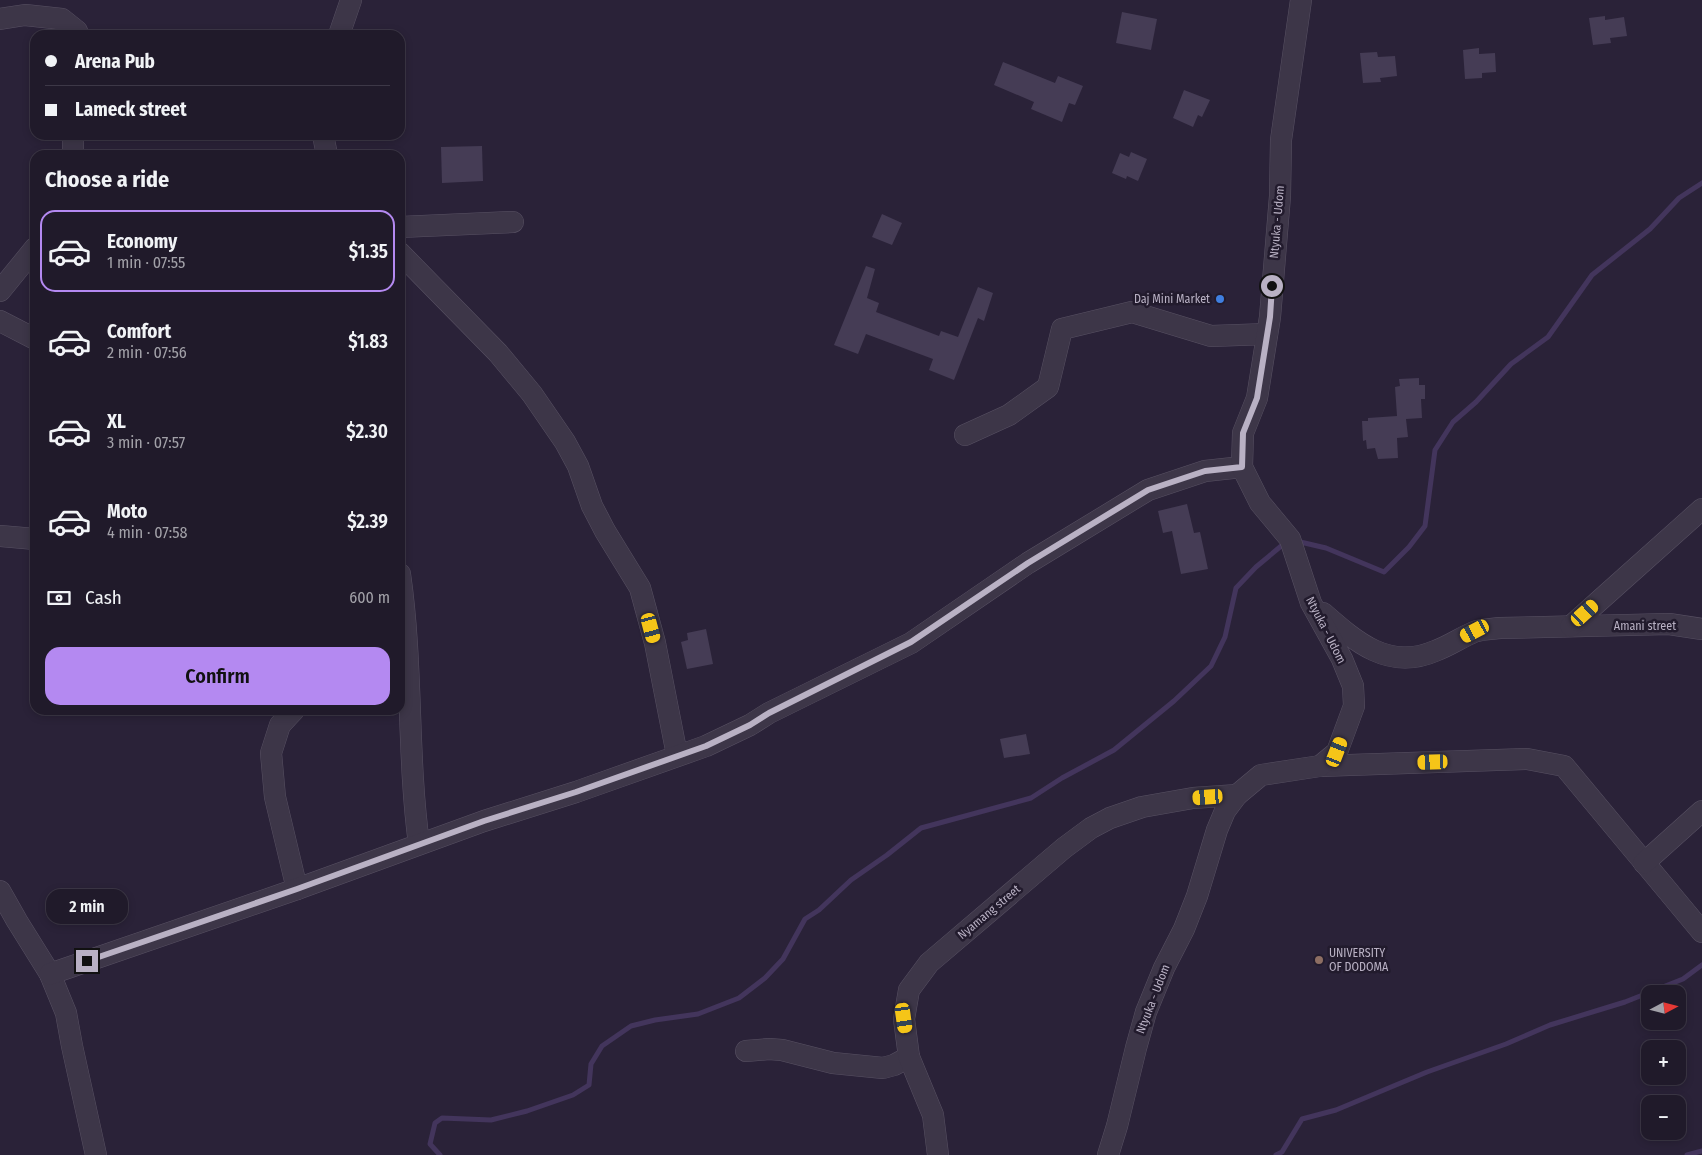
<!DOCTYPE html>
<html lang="en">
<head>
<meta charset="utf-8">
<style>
	:root { --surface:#201a2a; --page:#2d2736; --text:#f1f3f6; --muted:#a2a1a8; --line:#3d3847; --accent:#b489f1 }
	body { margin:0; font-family:"Fira Sans Condensed",sans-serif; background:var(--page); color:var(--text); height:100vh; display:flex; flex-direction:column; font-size:19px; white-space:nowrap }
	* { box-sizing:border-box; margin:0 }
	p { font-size:16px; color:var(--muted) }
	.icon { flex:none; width:28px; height:28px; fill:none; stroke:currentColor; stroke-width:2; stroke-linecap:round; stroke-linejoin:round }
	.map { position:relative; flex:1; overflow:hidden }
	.sheet { position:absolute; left:30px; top:150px; width:375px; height:565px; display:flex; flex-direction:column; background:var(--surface); border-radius:15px; box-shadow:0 2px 8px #0003,0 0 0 1px var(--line) }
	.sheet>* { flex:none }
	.banner { position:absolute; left:30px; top:30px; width:375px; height:110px; border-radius:15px; box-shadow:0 2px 8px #0003,0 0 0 1px var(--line); display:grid; align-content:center; height:110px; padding:0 15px; background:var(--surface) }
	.needle { width:32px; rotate:83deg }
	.buttons { position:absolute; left:1641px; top:985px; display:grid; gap:10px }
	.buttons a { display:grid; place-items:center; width:45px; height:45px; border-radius:10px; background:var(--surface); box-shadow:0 2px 8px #0003,0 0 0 1px var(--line); font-size:25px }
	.end { position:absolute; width:22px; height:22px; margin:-11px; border:6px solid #b9b1c4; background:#111; box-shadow:0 0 0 2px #111 }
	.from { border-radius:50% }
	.bubble { position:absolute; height:35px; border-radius:15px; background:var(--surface); box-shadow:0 2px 8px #0003,0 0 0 1px var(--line); font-size:16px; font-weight:600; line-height:35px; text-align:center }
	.car { position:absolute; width:15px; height:30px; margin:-15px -8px; border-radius:6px; box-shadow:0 0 4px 1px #0007; background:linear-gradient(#f5c518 24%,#345 0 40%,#f5c518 0 76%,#345 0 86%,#f5c518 0) }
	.banner b { display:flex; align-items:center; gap:18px; height:48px; font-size:19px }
	.banner b+b { border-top:1px solid var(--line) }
	.banner i { width:12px; height:12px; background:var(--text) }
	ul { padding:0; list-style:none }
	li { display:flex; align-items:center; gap:15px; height:82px; margin:0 10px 8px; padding:0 5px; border:2px solid transparent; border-radius:15px }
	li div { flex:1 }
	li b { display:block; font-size:19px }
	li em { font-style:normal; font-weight:600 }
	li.selected { border-color:var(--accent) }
	li>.icon { width:45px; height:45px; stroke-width:1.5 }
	h2 { padding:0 15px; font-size:22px; line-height:60px }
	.pay { display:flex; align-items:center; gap:12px; height:55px; padding:0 15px; font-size:19px }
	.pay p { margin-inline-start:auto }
	.action { display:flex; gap:10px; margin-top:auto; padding:10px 15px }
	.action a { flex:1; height:58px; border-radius:15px; background:var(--accent); color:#111; font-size:20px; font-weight:600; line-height:58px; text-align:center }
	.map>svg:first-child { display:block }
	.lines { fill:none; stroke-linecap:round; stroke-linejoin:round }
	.stream { stroke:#43355c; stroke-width:5 }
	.building { fill:#453c55 }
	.minor-casing { stroke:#585163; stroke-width:22 }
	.minor { stroke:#3d3648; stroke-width:21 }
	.route { stroke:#b9b1c4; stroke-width:6 }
	.shop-dot { fill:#3f7fe0; stroke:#221b2d; stroke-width:2 }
	.education-dot { fill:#8d6e63; stroke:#221b2d; stroke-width:2 }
	.labels { text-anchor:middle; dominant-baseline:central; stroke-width:5; stroke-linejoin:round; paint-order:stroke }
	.street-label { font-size:12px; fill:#b9b1c4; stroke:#221b2d }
	.poi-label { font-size:12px; fill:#b9b1c4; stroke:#221b2d; text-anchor:end }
</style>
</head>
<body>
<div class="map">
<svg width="1702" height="1155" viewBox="0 0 1702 1155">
	<rect width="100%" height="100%" fill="#2a2238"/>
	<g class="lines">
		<g class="stream">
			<path d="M 1296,541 L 1326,548 L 1384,572 L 1409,547 L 1425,526 L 1435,450 L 1453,422 L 1476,402 L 1511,364 L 1548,337 L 1592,275 L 1650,229 L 1679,198 L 1702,183"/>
			<path d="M 440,1155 L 430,1144 L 435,1123 L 442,1118 L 491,1120 L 527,1111 L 573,1095 L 589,1085 L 591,1064 L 602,1046 L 631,1026 L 655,1020 L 698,1014 L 739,998 L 765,978 L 783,959 L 805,919 L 819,910 L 851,880 L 887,855 L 921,828 L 1031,798 L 1062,778 L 1114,750 L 1174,701 L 1211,666 L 1225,637 L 1236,588 L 1256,567 L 1286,542"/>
			<path d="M 1276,1155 L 1282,1152 L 1302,1119 L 1336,1110 L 1427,1072 L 1506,1044 L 1550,1025 L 1625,1002 L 1683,979 L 1702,965"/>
			<path d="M 1687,1155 L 1702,1151"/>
		</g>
	</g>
	<g class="building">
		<path d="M 1122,12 L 1157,19 L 1151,50 L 1116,43 Z"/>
		<path d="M 1605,16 L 1605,20 L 1624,17 L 1627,36 L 1610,38 L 1611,43 L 1593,45 L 1589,18 Z"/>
		<path d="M 1479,48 L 1479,54 L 1495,53 L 1496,72 L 1482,73 L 1482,78 L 1465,79 L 1463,50 Z"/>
		<path d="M 1377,52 L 1378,57 L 1395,56 L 1397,76 L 1380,78 L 1381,82 L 1363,83 L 1360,53 Z"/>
		<path d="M 1003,62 L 1055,83 L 1058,76 L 1083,86 L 1075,105 L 1069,103 L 1062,122 L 1031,109 L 1034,102 L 994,85 Z"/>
		<path d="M 1184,90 L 1210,100 L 1202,117 L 1198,115 L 1193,127 L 1173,118 Z"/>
		<path d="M 482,146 L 483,181 L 442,183 L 441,147 Z"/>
		<path d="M 1131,152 L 1147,159 L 1138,181 L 1127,176 L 1126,179 L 1112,173 L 1120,153 L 1129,157 Z"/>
		<path d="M 882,214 L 902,223 L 892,245 L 872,237 Z"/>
		<path d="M 866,266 L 875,269 L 867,298 L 879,303 L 876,312 L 939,336 L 941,331 L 958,337 L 978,287 L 993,293 L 984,321 L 978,318 L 954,380 L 929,370 L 933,359 L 866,334 L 858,354 L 834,345 Z"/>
		<path d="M 1419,378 L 1419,385 L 1425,385 L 1425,399 L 1421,399 L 1422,418 L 1406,419 L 1408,437 L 1397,438 L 1398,458 L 1378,459 L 1375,448 L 1367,449 L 1366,440 L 1363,441 L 1362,421 L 1368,421 L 1368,418 L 1397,416 L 1395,387 L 1400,386 L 1399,379 Z"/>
		<path d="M 1187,504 L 1194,533 L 1200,532 L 1208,569 L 1181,574 L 1172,531 L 1163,533 L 1158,511 Z"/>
		<path d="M 706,629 L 713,664 L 687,669 L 681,642 L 688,640 L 687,633 Z"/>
		<path d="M 1026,734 L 1030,754 L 1004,758 L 1000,739 Z"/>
	</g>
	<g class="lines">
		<g class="minor-casing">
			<g id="minor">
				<path d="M 0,19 L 25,15 L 62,19 L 77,31 L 78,35"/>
				<path d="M 339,35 L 351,0"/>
				<path d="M 323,135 L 327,155"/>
				<path d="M 73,155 L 73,135"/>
				<path d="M 400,227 L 513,222"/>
				<path d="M 400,253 L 498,353 L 532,394 L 565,442 L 578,466 L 592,506 L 605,531 L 640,588 L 655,643 L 677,755"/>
				<path d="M 0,291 L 35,248"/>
				<path d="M 0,321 L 35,339"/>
				<path d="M 965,435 L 1009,415 L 1048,387 L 1062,329 L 1132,312 L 1211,336 L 1267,334"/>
				<path d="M 0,536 L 35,539"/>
				<path d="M 400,574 C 413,664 407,755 419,844"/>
				<path d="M 1323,613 C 1356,642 1389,671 1435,651 C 1449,646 1460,638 1474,632 C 1481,629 1492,629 1500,628 L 1669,624 L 1702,629"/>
				<path d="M 1571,626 L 1702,509"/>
				<path d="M 294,710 L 280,725 L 271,753 L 275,797 L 297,889"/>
				<path d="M 1320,766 L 1527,759 L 1564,766 L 1702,932"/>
				<path d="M 1644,863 L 1702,811"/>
				<path d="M 0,891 L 17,921 L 50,974 L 66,1013 L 72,1046 L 96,1155"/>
				<path d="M 50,974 L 297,889 L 484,821 L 576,792 L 706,746 L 750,725 L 769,713 L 911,643 L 1028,563 L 1148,490 L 1205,471 L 1242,467"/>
				<path d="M 746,1051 L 769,1049 L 782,1050 L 833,1063 L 883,1068 L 894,1065 L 909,1057"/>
				<path d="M 938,1155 L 933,1115 L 909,1057 L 904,1019 L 909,990 L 929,963 L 1064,848 L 1091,828 L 1110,818 L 1142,807 L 1193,798 L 1237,795"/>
				<path d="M 1108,1155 L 1117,1126 L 1136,1048 L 1146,1012 L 1164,968 L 1184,929 L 1197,896 L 1217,830 L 1225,811 L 1237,795 L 1261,775 L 1320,766 L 1337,752 L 1354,706 L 1353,686 L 1342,659 L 1311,603 L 1290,539 L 1260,503 L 1242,467 L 1243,433 L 1257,398 L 1270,317 L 1280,196 L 1281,140 L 1301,0"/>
			</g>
		</g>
		<use href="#minor" class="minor"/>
	</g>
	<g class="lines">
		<path class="route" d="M 87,961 L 297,889 L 484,821 L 576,792 L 706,746 L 750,725 L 769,713 L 911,642 L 1028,563 L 1148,490 L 1205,471 L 1242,467 L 1243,433 L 1257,398 L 1270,317 L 1272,286"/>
	</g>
	<circle class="shop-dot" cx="1220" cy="299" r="5"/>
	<circle class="education-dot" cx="1319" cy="960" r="5"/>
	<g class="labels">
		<g class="street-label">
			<text transform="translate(1277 222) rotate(-85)">Ntyuka - Udom</text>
			<text x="1645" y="626">Amani street</text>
			<text transform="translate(1326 630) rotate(63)">Ntyuka - Udom</text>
			<text transform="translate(989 912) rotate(-40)">Nyamang street</text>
			<text transform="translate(1153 999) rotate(-69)">Ntyuka - Udom</text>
		</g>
		<g class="poi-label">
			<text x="1210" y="299">Daj Mini Market</text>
			<text x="1329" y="953" text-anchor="start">UNIVERSITY<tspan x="1329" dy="14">OF DODOMA</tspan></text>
		</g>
	</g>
</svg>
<div class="buttons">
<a><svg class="needle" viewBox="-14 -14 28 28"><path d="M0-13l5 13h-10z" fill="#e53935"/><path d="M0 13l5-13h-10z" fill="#a2a1a8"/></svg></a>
<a>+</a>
<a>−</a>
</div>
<i class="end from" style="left:1272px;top:286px"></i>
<i class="end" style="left:87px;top:961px"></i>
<div class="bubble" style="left:46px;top:889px;width:82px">2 min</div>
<i class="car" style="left:1585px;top:613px;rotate:48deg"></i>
<i class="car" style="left:651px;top:628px;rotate:165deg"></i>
<i class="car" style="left:1475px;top:631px;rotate:242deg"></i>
<i class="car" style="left:1337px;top:752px;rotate:21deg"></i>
<i class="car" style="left:1433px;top:762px;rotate:268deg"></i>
<i class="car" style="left:1208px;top:797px;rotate:266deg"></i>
<i class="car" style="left:904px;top:1018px;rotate:172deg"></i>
<div class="banner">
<b><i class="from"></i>Arena Pub</b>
<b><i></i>Lameck street</b>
</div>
<section class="sheet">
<h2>Choose a ride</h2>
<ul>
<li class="selected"><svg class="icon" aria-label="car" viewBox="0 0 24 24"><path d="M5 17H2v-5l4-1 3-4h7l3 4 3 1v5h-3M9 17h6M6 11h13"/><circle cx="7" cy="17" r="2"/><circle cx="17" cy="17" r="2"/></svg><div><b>Economy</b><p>1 min · 07:55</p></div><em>$1.35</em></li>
<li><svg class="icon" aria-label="car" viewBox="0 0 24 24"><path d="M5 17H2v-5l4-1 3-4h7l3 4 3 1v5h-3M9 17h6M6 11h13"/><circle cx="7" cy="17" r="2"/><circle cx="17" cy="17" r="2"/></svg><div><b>Comfort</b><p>2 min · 07:56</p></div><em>$1.83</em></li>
<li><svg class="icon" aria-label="car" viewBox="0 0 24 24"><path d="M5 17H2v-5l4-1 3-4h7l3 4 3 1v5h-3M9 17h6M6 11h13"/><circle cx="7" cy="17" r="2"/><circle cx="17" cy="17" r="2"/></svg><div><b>XL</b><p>3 min · 07:57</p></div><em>$2.30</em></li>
<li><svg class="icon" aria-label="car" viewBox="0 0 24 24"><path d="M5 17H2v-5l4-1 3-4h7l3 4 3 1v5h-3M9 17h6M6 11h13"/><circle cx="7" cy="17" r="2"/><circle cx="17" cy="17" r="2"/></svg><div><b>Moto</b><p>4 min · 07:58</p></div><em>$2.39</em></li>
</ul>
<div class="pay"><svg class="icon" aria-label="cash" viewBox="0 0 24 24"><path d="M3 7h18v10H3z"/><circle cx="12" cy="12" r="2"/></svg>Cash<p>600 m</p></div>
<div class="action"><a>Confirm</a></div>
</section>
</div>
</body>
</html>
